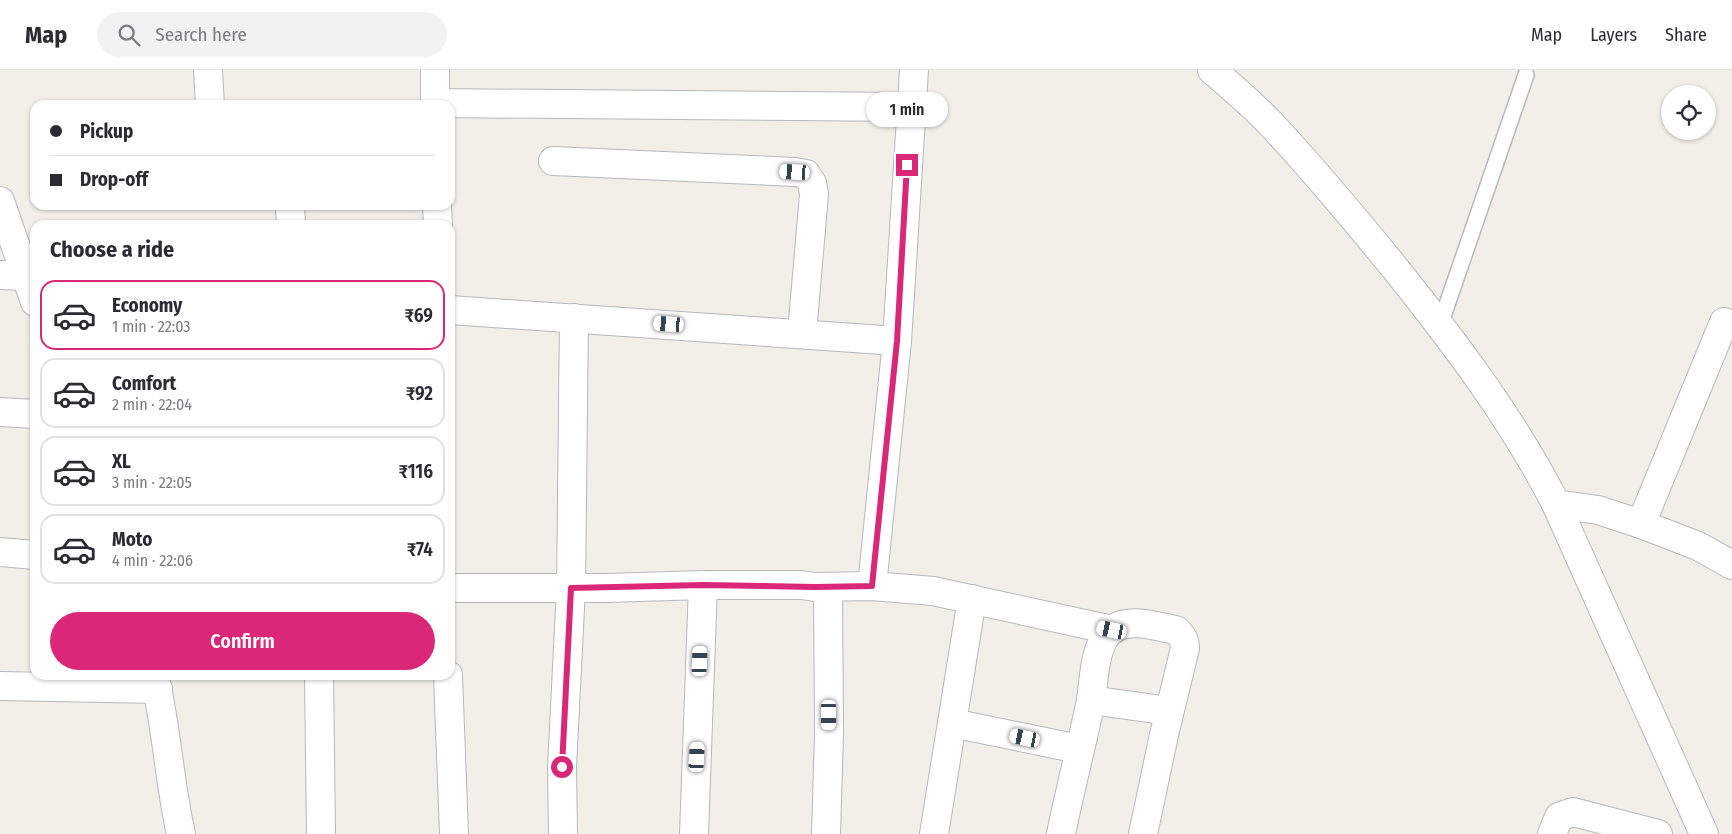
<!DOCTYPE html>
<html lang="en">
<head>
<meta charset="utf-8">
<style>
	:root { --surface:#fff; --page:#f2f2f3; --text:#2b2b33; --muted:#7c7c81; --line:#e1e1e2; --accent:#db2777 }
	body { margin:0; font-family:"Fira Sans Condensed",sans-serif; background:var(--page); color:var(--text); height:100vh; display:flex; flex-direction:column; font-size:19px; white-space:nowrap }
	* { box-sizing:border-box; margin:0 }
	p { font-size:16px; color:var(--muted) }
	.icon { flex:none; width:28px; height:28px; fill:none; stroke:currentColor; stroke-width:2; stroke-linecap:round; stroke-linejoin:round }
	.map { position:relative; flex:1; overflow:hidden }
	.side { position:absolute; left:30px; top:150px; width:425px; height:460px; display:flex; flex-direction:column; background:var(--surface); border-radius:15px; box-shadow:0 1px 4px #0004 }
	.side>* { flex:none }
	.top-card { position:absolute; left:30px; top:30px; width:425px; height:110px; border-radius:15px; box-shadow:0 1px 4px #0004; display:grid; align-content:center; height:110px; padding:0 20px; background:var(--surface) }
	.buttons { position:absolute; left:1661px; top:15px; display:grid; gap:10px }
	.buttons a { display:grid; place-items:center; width:55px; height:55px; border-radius:50%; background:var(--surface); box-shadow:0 1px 4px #0004; font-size:25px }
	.end { position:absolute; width:22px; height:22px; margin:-11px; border:6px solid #db2777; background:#fff; box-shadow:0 0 0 2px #fff }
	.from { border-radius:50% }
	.bubble { position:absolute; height:35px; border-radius:18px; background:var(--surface); box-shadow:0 1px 4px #0004; font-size:16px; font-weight:600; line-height:35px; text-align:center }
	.car { position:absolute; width:15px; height:30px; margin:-15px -8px; border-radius:6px; box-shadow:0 0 4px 1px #0007; background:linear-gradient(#fff 24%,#345 0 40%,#fff 0 76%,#345 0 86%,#fff 0) }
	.top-card b { display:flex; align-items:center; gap:18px; height:48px; font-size:19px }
	.top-card b+b { border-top:1px solid var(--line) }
	.top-card i { width:12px; height:12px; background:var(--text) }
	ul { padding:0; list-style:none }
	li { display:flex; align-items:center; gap:15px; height:70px; margin:0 10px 8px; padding:0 10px; border:2px solid var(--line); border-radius:15px }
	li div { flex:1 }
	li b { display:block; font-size:19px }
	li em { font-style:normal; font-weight:600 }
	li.active { border-color:var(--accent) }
	li>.icon { width:45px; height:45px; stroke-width:1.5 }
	h2 { padding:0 20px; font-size:22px; line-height:60px }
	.action { display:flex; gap:10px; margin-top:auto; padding:10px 20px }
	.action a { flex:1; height:58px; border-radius:30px; background:var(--accent); color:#fff; font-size:20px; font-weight:600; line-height:58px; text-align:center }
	header { display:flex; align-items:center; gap:30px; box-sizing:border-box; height:70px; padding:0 25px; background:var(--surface); border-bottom:1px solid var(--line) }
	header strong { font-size:24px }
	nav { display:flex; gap:28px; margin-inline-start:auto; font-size:18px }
	.search { width:350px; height:45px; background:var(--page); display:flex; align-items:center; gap:12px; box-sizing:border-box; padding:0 18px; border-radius:28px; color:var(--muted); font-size:19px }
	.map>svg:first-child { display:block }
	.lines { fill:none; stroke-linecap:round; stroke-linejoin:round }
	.lane-casing { stroke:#b5b8bc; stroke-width:18 }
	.street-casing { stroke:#b5b8bc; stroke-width:30 }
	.lane { stroke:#fff; stroke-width:15 }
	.street { stroke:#fff; stroke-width:28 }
	.route { stroke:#db2777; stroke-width:6 }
</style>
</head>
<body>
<header>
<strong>Map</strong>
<div class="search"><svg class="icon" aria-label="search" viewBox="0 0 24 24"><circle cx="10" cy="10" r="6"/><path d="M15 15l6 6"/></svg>Search here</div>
<nav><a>Map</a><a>Layers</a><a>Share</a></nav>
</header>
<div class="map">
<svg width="1732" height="764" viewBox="0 0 1732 764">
	<rect width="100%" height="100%" fill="#f1efe8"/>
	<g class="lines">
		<g class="lane-casing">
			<path id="lane" d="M 1440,255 L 1526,5"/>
		</g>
		<g class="street-casing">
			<g id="street">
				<path d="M 208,0 L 210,35"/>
				<path d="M 435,0 L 435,35"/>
				<path d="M 1212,0 C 1232,17 1253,35 1271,54 C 1314,100 1354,148 1394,197 C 1454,272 1512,348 1556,434 L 1704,764"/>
				<path d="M 435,33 L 911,37"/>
				<path d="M 553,91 L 795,102 L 806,104 L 812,113 L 814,124 L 802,263"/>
				<path d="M 0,131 L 35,232"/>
				<path d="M 290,135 L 291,155"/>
				<path d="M 437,135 L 438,155"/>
				<path d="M 0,205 L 27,206"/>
				<path d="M 450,240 L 897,271"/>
				<path d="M 0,342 L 35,344"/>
				<path d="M 1556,434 L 1598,440 L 1641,454 L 1698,476 L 1732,495"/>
				<path d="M 1641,454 L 1724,252"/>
				<path d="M 0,482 L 35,485"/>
				<path d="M 872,516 L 897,271 L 914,0"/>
				<path d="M 450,518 L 608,518 L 703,515 L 801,515 L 815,517 L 872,516 L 933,521 L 1112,560"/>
				<path d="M 154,605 C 167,657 169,712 181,764"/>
				<path d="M 319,605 L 321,764"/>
				<path d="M 448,605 L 454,764"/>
				<path d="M 0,616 L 158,619"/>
				<path d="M 1091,630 L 1169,641"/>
				<path d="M 952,653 L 1079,679"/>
				<path d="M 563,764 L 562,697 L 571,518 L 574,248"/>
				<path d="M 694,764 L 703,515"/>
				<path d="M 826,764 L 829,663 L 828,517"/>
				<path d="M 934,764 L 972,529"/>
				<path d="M 1061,764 C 1070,719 1082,675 1091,630 C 1094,610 1094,585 1105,567 C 1107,564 1110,561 1113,559 C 1131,547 1157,557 1176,560 C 1182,566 1185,570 1185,578 L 1164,665 L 1143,764"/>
				<path d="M 1552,764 L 1559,747 L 1573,742 L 1658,764"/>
			</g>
		</g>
		<use href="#lane" class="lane"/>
		<use href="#street" class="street"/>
	</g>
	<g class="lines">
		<path class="route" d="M 562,697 L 571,518 L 703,515 L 815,517 L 872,516 L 897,271 L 907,95"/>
	</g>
</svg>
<div class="buttons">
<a><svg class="icon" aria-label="locate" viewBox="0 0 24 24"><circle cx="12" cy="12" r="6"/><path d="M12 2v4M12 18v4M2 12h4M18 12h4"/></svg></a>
</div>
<i class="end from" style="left:562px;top:697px"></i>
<i class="end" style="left:907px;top:95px"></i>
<div class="bubble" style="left:866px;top:22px;width:82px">1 min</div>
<i class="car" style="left:795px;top:102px;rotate:273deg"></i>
<i class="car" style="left:669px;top:254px;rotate:274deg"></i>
<i class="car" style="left:1112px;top:560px;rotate:282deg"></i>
<i class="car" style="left:700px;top:591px;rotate:2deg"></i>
<i class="car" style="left:829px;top:645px;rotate:180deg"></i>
<i class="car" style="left:1025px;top:668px;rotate:282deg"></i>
<i class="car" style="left:697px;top:687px;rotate:3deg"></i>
<div class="top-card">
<b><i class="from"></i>Pickup</b>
<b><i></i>Drop-off</b>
</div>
<section class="side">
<h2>Choose a ride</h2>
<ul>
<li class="active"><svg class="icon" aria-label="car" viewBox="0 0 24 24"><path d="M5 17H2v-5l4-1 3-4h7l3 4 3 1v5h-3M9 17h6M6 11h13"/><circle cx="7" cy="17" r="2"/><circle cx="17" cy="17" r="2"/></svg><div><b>Economy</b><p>1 min · 22:03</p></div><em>₹69</em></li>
<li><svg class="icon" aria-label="car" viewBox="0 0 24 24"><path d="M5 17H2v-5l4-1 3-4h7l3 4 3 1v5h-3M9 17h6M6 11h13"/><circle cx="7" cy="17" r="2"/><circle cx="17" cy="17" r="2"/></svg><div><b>Comfort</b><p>2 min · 22:04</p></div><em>₹92</em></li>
<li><svg class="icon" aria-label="car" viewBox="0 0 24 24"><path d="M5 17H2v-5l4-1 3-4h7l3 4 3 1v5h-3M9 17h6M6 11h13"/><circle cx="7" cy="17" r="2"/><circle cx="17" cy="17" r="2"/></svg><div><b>XL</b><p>3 min · 22:05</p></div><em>₹116</em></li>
<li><svg class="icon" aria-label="car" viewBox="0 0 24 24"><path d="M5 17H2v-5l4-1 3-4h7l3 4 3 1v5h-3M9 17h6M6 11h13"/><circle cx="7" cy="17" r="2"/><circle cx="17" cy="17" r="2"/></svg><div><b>Moto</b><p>4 min · 22:06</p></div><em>₹74</em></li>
</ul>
<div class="action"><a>Confirm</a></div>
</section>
</div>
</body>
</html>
